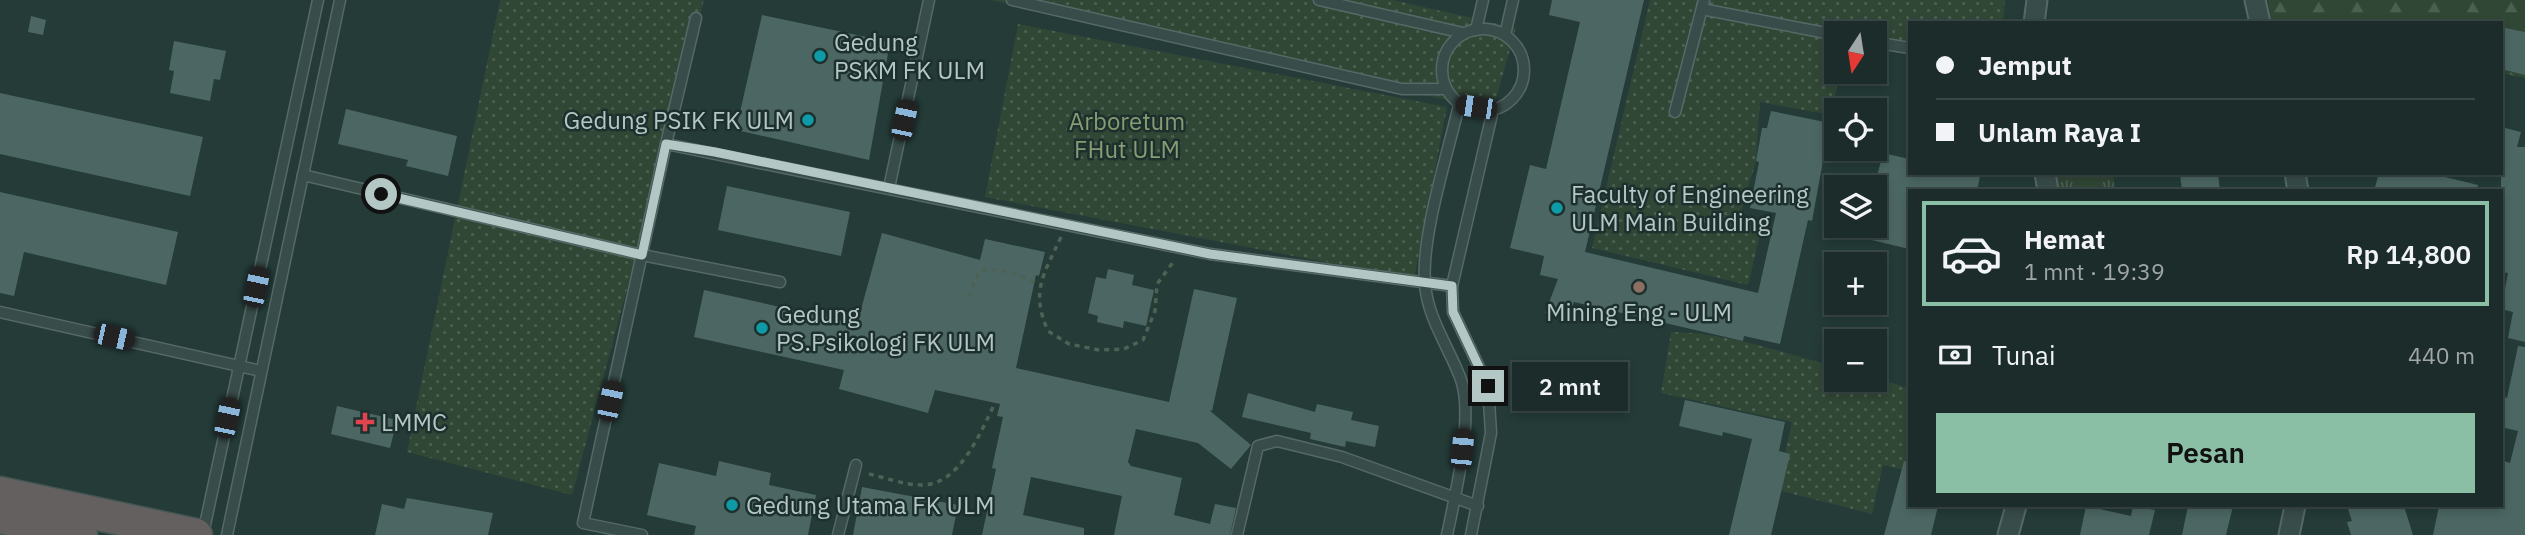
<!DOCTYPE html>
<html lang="id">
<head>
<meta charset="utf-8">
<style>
	:root { --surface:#1b2c2a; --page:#243432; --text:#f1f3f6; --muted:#a0a7a8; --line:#394847; --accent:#8abfa5 }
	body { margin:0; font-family:"IBM Plex Sans",sans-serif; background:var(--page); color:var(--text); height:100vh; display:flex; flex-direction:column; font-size:26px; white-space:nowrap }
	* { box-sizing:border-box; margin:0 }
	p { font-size:23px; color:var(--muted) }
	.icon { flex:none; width:38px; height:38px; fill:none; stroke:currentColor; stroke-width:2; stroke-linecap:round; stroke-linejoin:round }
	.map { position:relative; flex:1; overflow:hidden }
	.sheet { position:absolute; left:1908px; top:189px; width:595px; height:318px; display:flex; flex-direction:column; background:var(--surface); border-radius:0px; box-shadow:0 4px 10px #0003,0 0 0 2px var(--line) }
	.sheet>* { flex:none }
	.guide { position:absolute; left:1908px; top:21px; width:595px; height:154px; border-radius:0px; box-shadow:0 4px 10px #0003,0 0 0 2px var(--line); display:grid; align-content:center; height:154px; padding:0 28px; background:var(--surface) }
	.needle { width:46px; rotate:192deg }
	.buttons { position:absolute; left:1824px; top:21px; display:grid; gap:14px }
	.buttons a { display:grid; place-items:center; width:63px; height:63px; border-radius:0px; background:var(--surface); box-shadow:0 4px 10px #0003,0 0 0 2px var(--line); font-size:35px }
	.end { position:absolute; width:32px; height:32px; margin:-16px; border:9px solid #b3c7c5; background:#111; box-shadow:0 0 0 4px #111 }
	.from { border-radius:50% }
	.bubble { position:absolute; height:49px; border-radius:0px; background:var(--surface); box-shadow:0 4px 10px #0003,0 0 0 2px var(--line); font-size:23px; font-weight:600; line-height:49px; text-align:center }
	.car { position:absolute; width:21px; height:42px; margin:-21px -10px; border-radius:9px; box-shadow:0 0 5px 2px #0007; background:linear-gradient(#222 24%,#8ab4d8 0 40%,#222 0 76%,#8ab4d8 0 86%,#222 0) }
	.guide b { display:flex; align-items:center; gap:24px; height:66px; font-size:26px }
	.guide b+b { border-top:2px solid var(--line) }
	.guide i { width:18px; height:18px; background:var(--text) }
	ul { padding:12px 0 0; list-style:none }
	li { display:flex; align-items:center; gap:21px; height:105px; margin:0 14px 10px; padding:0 14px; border:4px solid transparent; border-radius:0px }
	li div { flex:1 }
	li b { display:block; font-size:26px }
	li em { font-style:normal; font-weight:600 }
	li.active { border-color:var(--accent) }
	li>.icon { width:63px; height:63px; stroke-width:1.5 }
	.pay { display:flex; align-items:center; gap:18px; height:77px; padding:0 28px; font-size:26px }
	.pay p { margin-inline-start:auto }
	.button { display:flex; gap:14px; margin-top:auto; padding:14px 28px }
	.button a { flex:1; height:80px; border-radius:0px; background:var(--accent); color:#111; font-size:28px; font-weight:600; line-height:80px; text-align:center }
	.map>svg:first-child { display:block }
	.grass { fill:url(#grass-tufts) }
	.forest { fill:url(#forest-firs) }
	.park { fill:url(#park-dots) }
	.building { fill:#4c6763 }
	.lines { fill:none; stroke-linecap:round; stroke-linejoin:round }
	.service-casing { stroke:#566967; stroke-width:13 }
	.minor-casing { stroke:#566967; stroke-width:23 }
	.trunk-casing { stroke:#435654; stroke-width:35 }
	.path { stroke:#4d6255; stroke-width:3.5; stroke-dasharray:5 5; stroke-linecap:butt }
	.service { stroke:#384c49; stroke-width:10 }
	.minor { stroke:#384c49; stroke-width:19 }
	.trunk { stroke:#646060; stroke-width:32 }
	.route { stroke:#b3c7c5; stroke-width:9 }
	.culture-dot { fill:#0f9aa8; stroke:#1d302e; stroke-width:2.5 }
	.education-dot { fill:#8d6e63; stroke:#1d302e; stroke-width:2.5 }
	.health-dot { fill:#e0444e; stroke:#1d302e; stroke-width:2.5 }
	.labels { text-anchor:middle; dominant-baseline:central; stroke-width:5; stroke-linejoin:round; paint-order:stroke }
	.poi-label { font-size:24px; fill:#b3c7c5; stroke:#1d302e; text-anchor:start }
	.park-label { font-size:24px; fill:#879c72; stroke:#1d302e }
</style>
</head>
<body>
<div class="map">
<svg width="2525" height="535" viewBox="0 0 2525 535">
	<defs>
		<pattern id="grass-tufts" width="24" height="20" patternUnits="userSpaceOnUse" patternTransform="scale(1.75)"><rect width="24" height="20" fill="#314736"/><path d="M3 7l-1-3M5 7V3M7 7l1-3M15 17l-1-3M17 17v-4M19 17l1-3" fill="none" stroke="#4c6052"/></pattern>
		<pattern id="forest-firs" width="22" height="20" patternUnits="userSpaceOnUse" patternTransform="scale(1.75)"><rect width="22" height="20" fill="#314736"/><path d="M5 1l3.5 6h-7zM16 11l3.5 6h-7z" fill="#4c6052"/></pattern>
		<pattern id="park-dots" width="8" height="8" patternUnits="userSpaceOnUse" patternTransform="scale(1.75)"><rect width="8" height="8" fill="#314736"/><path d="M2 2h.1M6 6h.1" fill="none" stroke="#4c6052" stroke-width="1.8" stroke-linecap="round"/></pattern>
	</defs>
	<rect width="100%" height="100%" fill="#243b38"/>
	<path class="grass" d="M 2052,173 L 2113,173 L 2115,191 L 2055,191 Z"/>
	<path class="forest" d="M 2268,0 L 2525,0 L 2525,78 L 2501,73 L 2501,23 L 2271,23 Z"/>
	<g class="park">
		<path d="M 500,0 L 704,0 L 572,495 L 407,452 Z"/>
		<path d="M 991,0 L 1393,0 L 1516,28 L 1493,110 Z"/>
		<path d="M 1650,0 L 2005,0 L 2003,23 L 1909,23 L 1909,41 L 1874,39 L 1874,33 L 1836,33 L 1836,72 L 1840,72 L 1831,115 L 1760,102 L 1756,161 L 1740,215 L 1763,222 L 1748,285 L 1592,248 Z"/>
		<path d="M 1018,24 L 1447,107 L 1414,279 L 985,197 Z"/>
		<path d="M 1671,332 C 1725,332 1784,353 1836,367 L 1836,380 L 1874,378 L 1909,388 L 1909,471 L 1883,465 L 1872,514 L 1777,490 L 1792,422 L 1661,393 Z"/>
	</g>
	<g class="building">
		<path d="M 1552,0 L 1644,0 L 1585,252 L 1758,293 L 1776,213 L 1750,208 L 1759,162 L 1756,161 L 1762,128 L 1767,128 L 1771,111 L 1830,123 L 1812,221 L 1808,220 L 1780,344 L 1744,336 L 1743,341 L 1574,302 L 1567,321 L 1545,313 L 1558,279 L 1540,275 L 1544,256 L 1510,248 L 1530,165 L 1546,169 L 1580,22 L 1549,15 Z"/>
		<path d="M 762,15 L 890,42 L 869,160 L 736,130 Z"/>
		<path d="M 31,16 L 46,20 L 43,35 L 28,32 Z"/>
		<path d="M 2501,27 L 2525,32 L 2525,75 L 2501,69 Z"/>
		<path d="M 174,41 L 226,51 L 220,80 L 214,79 L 210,101 L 170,93 L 174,71 L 169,70 Z"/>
		<path d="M 0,93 L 203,137 L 190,196 L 0,154 Z"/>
		<path d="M 346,109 L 457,136 L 448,176 L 406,166 L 408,160 L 338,144 Z"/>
		<path d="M 2501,127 L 2521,132 L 2517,147 L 2525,147 L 2525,342 L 2508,338 L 2513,312 L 2501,309 L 2508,273 L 2501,272 Z"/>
		<path d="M 1883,153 L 1909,159 L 1909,173 L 1980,176 L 1977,191 L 1909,191 L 1909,249 L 1838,232 L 1839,226 L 1874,226 L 1874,188 Z"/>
		<path d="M 2180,173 L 2218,173 L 2220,191 L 2182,191 Z"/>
		<path d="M 2379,173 L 2446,173 L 2445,177 L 2478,185 L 2477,191 L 2374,191 Z"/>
		<path d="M 727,186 L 850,212 L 841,256 L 718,230 Z"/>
		<path d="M 0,192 L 178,232 L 166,285 L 24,252 L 14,296 L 0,293 Z"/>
		<path d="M 882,233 L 980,260 L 985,239 L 1045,252 L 1039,276 L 1036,275 L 1016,368 L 1169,402 L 1194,289 L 1237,298 L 1212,411 L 1209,410 L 1251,445 L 1231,469 L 1198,443 L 1136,429 L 1128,462 L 1131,466 L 1182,478 L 1174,515 L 1210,524 L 1215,504 L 1236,508 L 1230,535 L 1114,535 L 1122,496 L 1031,477 L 1023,515 L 1084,528 L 1084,535 L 982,535 L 996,469 L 992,468 L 1003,417 L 997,416 L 1000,404 L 935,390 L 928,413 L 839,389 L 844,370 L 694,337 L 704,290 L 857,324 Z"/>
		<path d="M 1108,269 L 1134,275 L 1132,285 L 1154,290 L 1146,326 L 1124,321 L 1123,328 L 1097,322 L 1098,316 L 1088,313 L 1096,277 L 1106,279 Z"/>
		<path d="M 2518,346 L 2525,347 L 2525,535 L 2433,535 L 2439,506 L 2501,506 L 2501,460 L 2510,463 L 2518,431 L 2501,427 L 2501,396 L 2507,398 Z"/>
		<path d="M 1248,393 L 1315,412 L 1317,404 L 1353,412 L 1351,420 L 1379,426 L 1375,447 L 1346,441 L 1345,447 L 1310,439 L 1311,433 L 1242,417 Z"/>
		<path d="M 1685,400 L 1785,422 L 1779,451 L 1790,454 L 1771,535 L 1729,535 L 1752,439 L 1723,432 L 1722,436 L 1679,426 Z"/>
		<path d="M 337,406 L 397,420 L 390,448 L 331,434 Z"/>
		<path d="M 719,461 L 771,473 L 769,485 L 816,495 L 808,535 L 694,535 L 696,526 L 647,515 L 659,463 L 716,476 Z"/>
		<path d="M 1904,461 L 1909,462 L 1909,506 L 1938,506 L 1931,535 L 1884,535 Z"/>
		<path d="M 862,487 L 958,505 L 952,535 L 853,535 Z"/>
		<path d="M 407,498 L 493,513 L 488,535 L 375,535 L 382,504 L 404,509 Z"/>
		<path d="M 2086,506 L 2131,516 L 2133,506 L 2155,510 L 2149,535 L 2080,535 Z"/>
		<path d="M 2188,506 L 2233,506 L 2226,535 L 2182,535 Z"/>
		<path d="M 2361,506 L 2404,506 L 2413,535 L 2351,535 L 2347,522 L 2352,521 L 2348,509 Z"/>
	</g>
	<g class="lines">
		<g class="service-casing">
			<g id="service">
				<path d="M 1012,0 L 1402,89 L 1445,89"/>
				<path d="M 1319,0 L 1463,33"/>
				<path d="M 1702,9 L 1836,35"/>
				<circle cx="1483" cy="70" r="41"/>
				<path d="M 1476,30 L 1483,0"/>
				<path d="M 1505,35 L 1513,0"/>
				<path d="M 1874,42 L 1909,48"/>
				<path d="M 1675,112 L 1704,0"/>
				<path d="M 666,144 L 696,18"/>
				<path d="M 303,175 L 642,255 L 780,282"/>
				<path d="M 889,188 L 929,0"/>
				<path d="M 0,312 L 261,371"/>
				<path d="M 203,534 L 318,0"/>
				<path d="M 227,535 L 340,0"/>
				<path d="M 642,535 L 583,523 L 666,144 L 1210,254 L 1452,286"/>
				<path d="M 838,535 L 856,465"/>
				<path d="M 1237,535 L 1258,446 L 1277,441 L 1342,457 L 1478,506"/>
				<path d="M 1447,535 C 1455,497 1475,413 1460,377 C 1448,346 1427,317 1425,283 C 1421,236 1448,153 1459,105"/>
				<path d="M 1471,535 L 1491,433 L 1488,386 L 1453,312 L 1452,286 L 1493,110"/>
			</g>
		</g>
		<g class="minor-casing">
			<g id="minor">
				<path d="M 2255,0 L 2260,23"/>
				<path d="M 2034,23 L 2037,0"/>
				<path d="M 2045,173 L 2048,191"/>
				<path d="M 2295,173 L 2298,191"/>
				<path d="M 2008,535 L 2016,506"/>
				<path d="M 2289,535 L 2295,506"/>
			</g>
		</g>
		<g class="trunk-casing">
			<g id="trunk">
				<path d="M 0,493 L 196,535"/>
				<path d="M 0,517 L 81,535"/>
			</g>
		</g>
		<g class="path">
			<path d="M 1061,237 C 1044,274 1030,291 1048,331 L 1069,344 L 1099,350 L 1124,349 L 1143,340 L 1155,311 L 1157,284 L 1174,261"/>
			<path d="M 969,297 L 978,274 L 986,269 L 1011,272 L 1039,284"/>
			<path d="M 869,474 C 886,478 905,485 922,485 C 960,485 981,431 995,403"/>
		</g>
		<use href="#service" class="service"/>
		<use href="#minor" class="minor"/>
		<use href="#trunk" class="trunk"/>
	</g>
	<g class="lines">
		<path class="route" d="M 381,194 L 642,255 L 666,144 L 715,152 L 1210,254 L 1452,286 L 1453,312 L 1488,386"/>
	</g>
	<g class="culture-dot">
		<circle cx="820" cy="56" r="7"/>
		<circle cx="808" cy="120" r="7"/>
		<circle cx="1557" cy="208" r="7"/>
		<circle cx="762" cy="328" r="7"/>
		<circle cx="732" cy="505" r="7"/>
	</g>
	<circle class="education-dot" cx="1639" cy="287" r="7"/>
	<path class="health-dot" d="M361.5 411.5h7v7h7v7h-7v7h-7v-7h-7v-7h7z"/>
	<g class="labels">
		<g class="poi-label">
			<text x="834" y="42">Gedung<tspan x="834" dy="28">PSKM FK ULM</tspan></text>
			<text x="794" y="120" text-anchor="end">Gedung PSIK FK ULM</text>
			<text x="1571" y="194">Faculty of Engineering<tspan x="1571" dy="28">ULM Main Building</tspan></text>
			<text x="1639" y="312" text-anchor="middle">Mining Eng - ULM</text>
			<text x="776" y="314">Gedung<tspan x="776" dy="28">PS.Psikologi FK ULM</tspan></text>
			<text x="381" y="422">LMMC</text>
			<text x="746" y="505">Gedung Utama FK ULM</text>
		</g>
		<g class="park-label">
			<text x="1127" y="121">Arboretum<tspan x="1127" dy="28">FHut ULM</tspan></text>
		</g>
	</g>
</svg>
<div class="buttons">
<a><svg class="needle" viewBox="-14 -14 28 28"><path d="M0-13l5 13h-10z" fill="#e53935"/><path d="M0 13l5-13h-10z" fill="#a0a7a8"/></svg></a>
<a><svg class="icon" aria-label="locate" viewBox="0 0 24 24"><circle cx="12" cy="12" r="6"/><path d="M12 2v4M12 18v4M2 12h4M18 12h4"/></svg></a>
<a><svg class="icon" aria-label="layers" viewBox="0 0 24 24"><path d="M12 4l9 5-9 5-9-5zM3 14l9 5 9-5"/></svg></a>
<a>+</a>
<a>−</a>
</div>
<i class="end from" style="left:381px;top:194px"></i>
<i class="end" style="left:1488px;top:386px"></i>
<div class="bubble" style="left:1512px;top:362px;width:116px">2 mnt</div>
<i class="car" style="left:1476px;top:107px;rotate:278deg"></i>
<i class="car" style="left:904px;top:120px;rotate:12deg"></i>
<i class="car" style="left:256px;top:287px;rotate:12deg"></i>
<i class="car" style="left:114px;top:337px;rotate:103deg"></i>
<i class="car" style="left:610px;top:401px;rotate:12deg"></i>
<i class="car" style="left:227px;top:418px;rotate:12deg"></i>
<i class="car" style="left:1462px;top:449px;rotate:5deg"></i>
<div class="guide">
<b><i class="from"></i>Jemput</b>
<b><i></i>Unlam Raya I</b>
</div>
<section class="sheet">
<ul>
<li class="active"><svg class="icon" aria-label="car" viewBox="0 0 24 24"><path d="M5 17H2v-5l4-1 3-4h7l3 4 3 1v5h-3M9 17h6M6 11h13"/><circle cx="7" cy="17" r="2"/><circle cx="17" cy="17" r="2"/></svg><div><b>Hemat</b><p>1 mnt · 19:39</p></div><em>Rp 14,800</em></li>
</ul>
<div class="pay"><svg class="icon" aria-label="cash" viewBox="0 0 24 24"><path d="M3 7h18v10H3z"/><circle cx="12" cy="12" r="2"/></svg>Tunai<p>440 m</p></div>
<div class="button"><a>Pesan</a></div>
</section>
</div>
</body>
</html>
